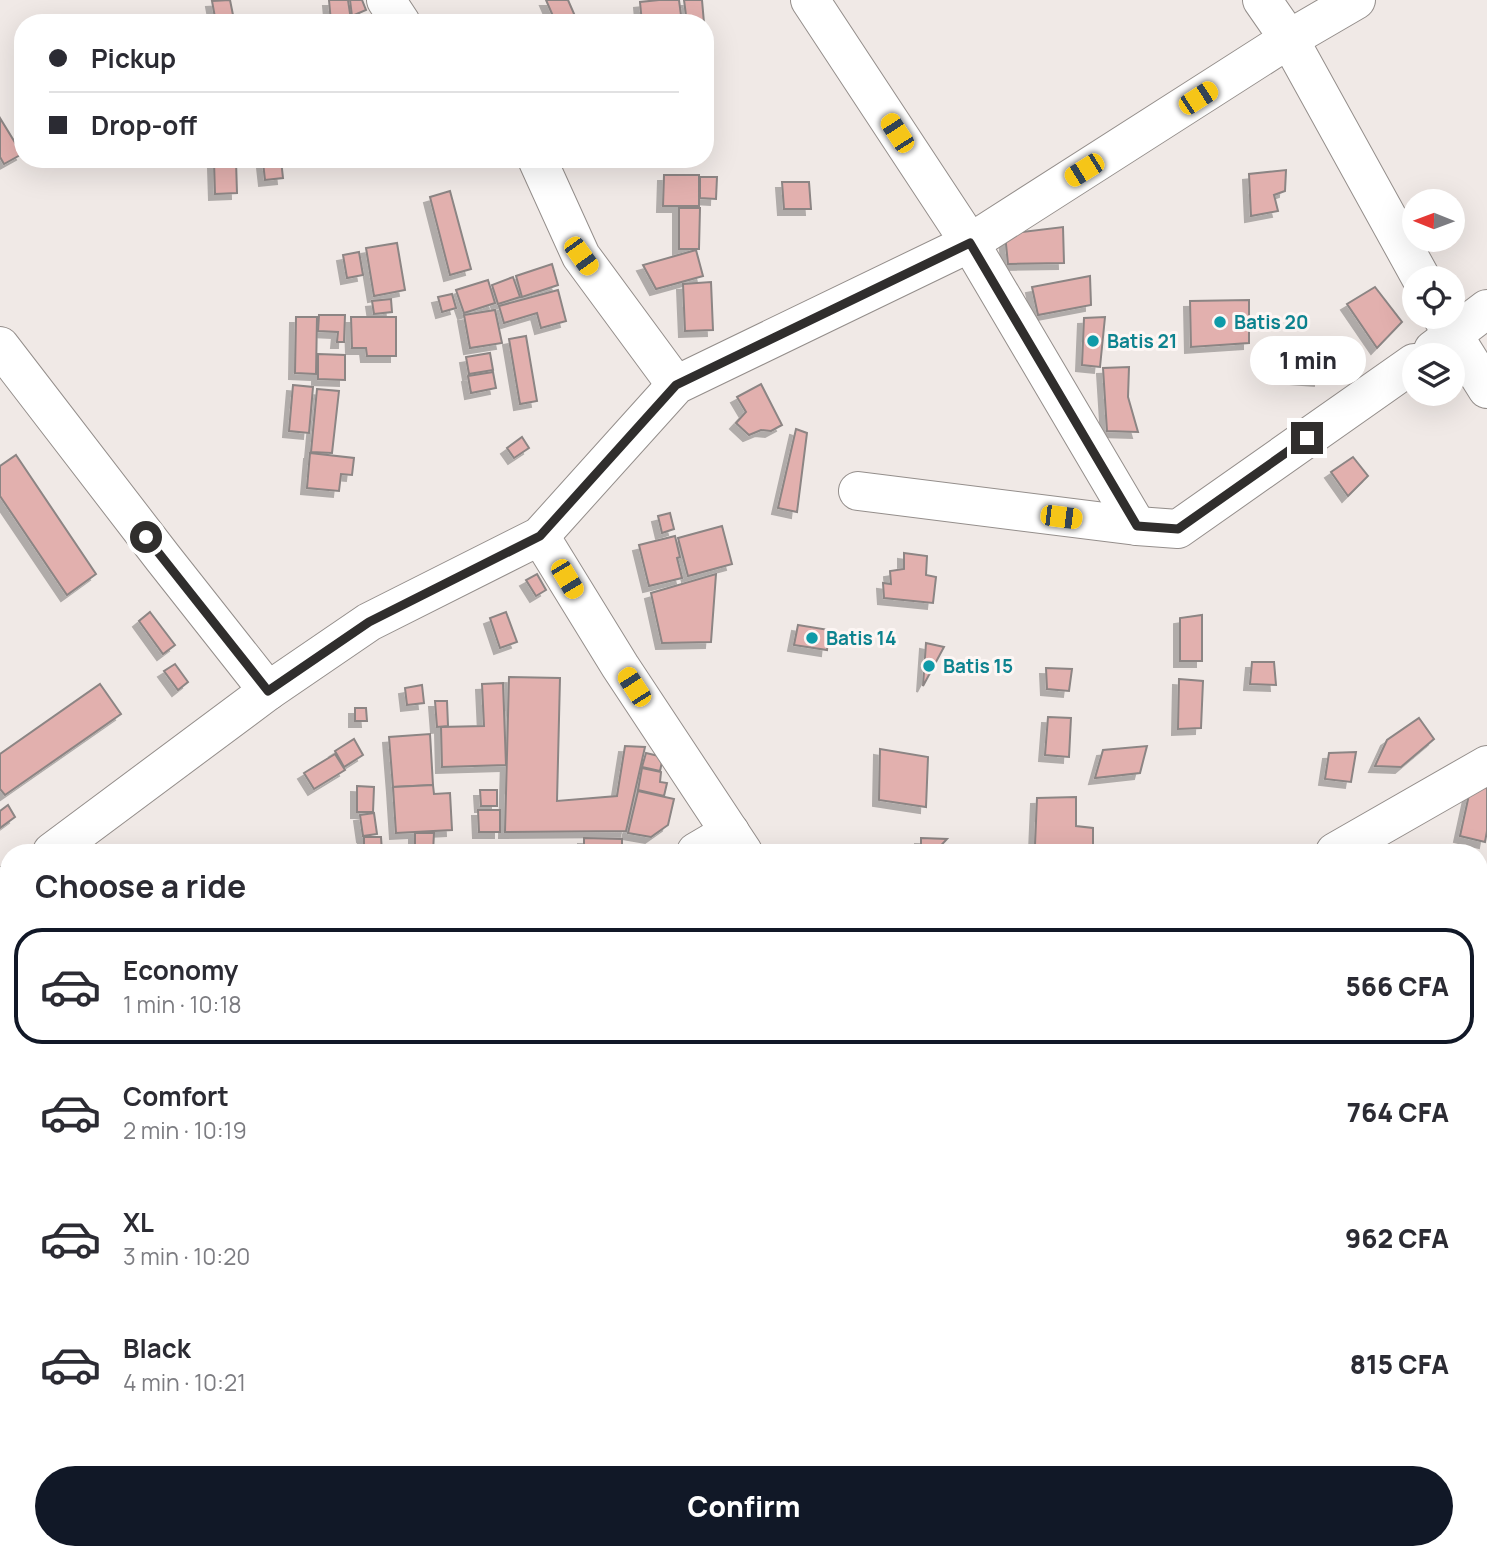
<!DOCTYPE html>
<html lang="en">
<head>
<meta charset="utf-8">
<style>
	:root { --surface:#fff; --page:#f7f7f7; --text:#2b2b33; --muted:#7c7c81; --line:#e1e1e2; --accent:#111827 }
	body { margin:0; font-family:Manrope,sans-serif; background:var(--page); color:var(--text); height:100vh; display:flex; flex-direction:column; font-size:26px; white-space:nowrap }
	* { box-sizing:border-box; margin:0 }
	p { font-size:23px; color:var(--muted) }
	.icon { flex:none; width:38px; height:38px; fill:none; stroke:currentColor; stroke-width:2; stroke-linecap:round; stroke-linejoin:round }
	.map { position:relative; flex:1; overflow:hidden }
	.sheet { position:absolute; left:0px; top:844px; width:1488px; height:716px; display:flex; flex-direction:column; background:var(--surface); border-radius:28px 28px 0 0; box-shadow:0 7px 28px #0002 }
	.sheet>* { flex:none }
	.guide { position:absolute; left:14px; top:14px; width:700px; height:154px; border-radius:28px; box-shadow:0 7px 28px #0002; display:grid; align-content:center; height:154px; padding:0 35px; background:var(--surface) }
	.needle { width:46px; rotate:271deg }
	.controls { position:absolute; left:1402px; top:189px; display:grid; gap:14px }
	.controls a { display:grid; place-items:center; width:63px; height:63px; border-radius:50%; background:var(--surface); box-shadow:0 7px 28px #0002; font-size:35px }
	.end { position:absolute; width:32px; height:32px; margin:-16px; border:9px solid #302e2d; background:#fff; box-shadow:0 0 0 4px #fff }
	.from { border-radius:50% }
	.bubble { position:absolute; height:49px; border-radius:24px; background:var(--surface); box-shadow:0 7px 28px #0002; font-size:23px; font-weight:800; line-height:49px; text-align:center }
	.car { position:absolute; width:21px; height:42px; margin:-21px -10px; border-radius:9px; box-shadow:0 0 5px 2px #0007; background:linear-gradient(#f5c518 24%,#345 0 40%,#f5c518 0 76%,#345 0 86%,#f5c518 0) }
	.guide b { display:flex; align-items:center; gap:24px; height:66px; font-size:26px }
	.guide b+b { border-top:2px solid var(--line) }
	.guide i { width:18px; height:18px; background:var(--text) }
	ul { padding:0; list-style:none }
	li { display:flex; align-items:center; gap:21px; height:116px; margin:0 14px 10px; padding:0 21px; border:4px solid transparent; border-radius:28px }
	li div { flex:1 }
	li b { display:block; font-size:26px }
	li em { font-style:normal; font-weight:800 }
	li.current { border-color:var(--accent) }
	li>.icon { width:63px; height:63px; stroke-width:1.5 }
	h2 { padding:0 35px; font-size:32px; line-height:84px }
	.cta { display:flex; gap:14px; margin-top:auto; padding:14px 35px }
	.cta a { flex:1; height:80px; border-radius:42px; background:var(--accent); color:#fff; font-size:28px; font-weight:800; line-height:80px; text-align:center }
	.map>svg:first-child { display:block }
	.building { fill:#e2b0ae; stroke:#8c8584; stroke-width:2; filter:url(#shadow) }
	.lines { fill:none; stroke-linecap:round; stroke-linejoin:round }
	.street-casing { stroke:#948e8b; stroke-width:40 }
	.street { stroke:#fff; stroke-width:38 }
	.route { stroke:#302e2d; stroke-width:9 }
	.culture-dot { fill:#0f9aa8; stroke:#fdf6f4; stroke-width:2.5 }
	.labels { text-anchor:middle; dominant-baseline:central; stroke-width:6; stroke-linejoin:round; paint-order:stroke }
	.culture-label { font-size:19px; font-weight:bold; fill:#0d838f; stroke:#fdf6f4; text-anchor:start }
</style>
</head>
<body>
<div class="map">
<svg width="1487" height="1558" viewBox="0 0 1487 1558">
	<defs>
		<filter id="shadow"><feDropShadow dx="-6" dy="6" stdDeviation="0" flood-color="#0004"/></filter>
	</defs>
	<rect width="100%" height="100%" fill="#f0e9e6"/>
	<g class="building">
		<path d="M 230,0 L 234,20 L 216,23 L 212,1 Z"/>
		<path d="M 329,0 L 348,0 L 351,20 L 331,22 Z"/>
		<path d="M 350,0 L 362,0 L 366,10 L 352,16 Z"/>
		<path d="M 546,0 L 568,0 L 575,16 L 561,23 L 556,23 Z"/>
		<path d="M 659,0 L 679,0 L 682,23 L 642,23 L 640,2 Z"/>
		<path d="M 684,0 L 702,0 L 704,23 L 687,23 Z"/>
		<path d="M 0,118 L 22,154 L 4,164 L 0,157 Z"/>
		<path d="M 281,160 L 283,178 L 265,180 L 263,162 Z"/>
		<path d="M 236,161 L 237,193 L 215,194 L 214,162 Z"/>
		<path d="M 1286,170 L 1285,191 L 1274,195 L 1278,211 L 1251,216 L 1249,174 Z"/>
		<path d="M 664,175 L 699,175 L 699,206 L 663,206 Z"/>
		<path d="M 700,177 L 717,177 L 716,199 L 700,198 Z"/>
		<path d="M 782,182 L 809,182 L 811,209 L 784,209 Z"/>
		<path d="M 450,191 L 471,269 L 450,275 L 430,197 Z"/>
		<path d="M 679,208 L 700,208 L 699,249 L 679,249 Z"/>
		<path d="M 1063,227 L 1064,263 L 1008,264 L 1005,234 Z"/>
		<path d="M 397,243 L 405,290 L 374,296 L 366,248 Z"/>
		<path d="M 696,250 L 703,276 L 656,289 L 643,265 Z"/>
		<path d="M 359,252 L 363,275 L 347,278 L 343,255 Z"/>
		<path d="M 552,264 L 558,285 L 522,297 L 516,276 Z"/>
		<path d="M 1090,276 L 1091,305 L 1038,315 L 1032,287 Z"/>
		<path d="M 513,277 L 520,297 L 498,304 L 492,285 Z"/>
		<path d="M 488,280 L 495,303 L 464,313 L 456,290 Z"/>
		<path d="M 711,282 L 713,330 L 685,331 L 683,284 Z"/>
		<path d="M 1375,287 L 1402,322 L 1377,348 L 1347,304 Z"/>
		<path d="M 558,290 L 566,321 L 541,328 L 537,313 L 504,323 L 499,306 Z"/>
		<path d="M 452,294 L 456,308 L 442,312 L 438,297 Z"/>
		<path d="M 391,299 L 392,312 L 374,314 L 372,301 Z"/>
		<path d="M 1249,300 L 1249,343 L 1191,347 L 1190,301 Z"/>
		<path d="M 495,310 L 502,343 L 470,348 L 464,315 Z"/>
		<path d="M 319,315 L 345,315 L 344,342 L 337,342 L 338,332 L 318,331 Z"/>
		<path d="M 296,317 L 317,317 L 316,374 L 295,373 Z"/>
		<path d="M 351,317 L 396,317 L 396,356 L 367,356 L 366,348 L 352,348 Z"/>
		<path d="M 1105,317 L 1100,367 L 1082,365 L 1084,318 Z"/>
		<path d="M 526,336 L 537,401 L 520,404 L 509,339 Z"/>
		<path d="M 490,353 L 493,370 L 469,374 L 466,357 Z"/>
		<path d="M 318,354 L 345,355 L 345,380 L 318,379 Z"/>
		<path d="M 1296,358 L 1322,358 L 1320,380 L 1296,378 Z"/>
		<path d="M 1129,367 L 1128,397 L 1138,432 L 1107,431 L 1103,368 Z"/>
		<path d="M 493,372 L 496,388 L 471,393 L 468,376 Z"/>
		<path d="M 761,384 L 782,425 L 771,431 L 761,430 L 749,435 L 736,423 L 746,412 L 737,397 Z"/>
		<path d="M 293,385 L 313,387 L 309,433 L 289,431 Z"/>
		<path d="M 317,389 L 339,391 L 332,453 L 311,452 Z"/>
		<path d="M 796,429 L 807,433 L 797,512 L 778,508 Z"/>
		<path d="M 522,437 L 529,448 L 514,458 L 507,448 Z"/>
		<path d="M 310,453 L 354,458 L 352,475 L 341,474 L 339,491 L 307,488 Z"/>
		<path d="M 16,455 L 96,574 L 67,595 L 0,496 L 0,466 Z"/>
		<path d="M 1353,457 L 1368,476 L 1348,496 L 1331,472 Z"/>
		<path d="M 670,513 L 674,529 L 662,533 L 658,516 Z"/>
		<path d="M 722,526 L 732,564 L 688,576 L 678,538 Z"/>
		<path d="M 675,536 L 680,557 L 677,558 L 682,578 L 649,586 L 639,545 Z"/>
		<path d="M 904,553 L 927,556 L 926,575 L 936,577 L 933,603 L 884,598 L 883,583 L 891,584 L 890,571 L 904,569 Z"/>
		<path d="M 537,574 L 546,590 L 536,596 L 526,580 Z"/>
		<path d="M 716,574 L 711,642 L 662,643 L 651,593 Z"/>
		<path d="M 150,612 L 175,645 L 163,654 L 139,621 Z"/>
		<path d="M 506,612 L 517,642 L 500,648 L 490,618 Z"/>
		<path d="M 1202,615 L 1202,661 L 1180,661 L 1180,618 Z"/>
		<path d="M 798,625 L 829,630 L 827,650 L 794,645 Z"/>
		<path d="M 926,643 L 944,647 L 923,686 Z"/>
		<path d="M 1252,662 L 1274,662 L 1276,685 L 1250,684 Z"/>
		<path d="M 175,664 L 188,682 L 178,690 L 164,671 Z"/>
		<path d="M 1046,668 L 1072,669 L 1069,691 L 1047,689 Z"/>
		<path d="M 509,677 L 560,678 L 557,801 L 617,796 L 625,746 L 645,747 L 626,831 L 505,832 Z"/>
		<path d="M 1179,679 L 1203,681 L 1201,728 L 1178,729 Z"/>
		<path d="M 503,683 L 506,765 L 442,767 L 441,727 L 484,726 L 482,684 Z"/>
		<path d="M 100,684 L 121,714 L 5,795 L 0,789 L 0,754 Z"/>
		<path d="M 422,685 L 424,703 L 407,705 L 405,688 Z"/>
		<path d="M 435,701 L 447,701 L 448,726 L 437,727 Z"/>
		<path d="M 355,708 L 366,708 L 367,721 L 355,721 Z"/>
		<path d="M 1048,717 L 1071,718 L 1069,757 L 1045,755 Z"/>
		<path d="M 1419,718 L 1434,739 L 1401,767 L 1375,766 L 1387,740 Z"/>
		<path d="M 430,734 L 433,785 L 393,787 L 389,737 Z"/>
		<path d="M 354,739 L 363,755 L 344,767 L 335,751 Z"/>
		<path d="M 1147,746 L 1140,773 L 1095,778 L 1103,750 Z"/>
		<path d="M 880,749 L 928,757 L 926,807 L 879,800 Z"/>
		<path d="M 1356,752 L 1351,782 L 1325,779 L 1329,753 Z"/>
		<path d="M 646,753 L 663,757 L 660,771 L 642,767 Z"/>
		<path d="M 335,754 L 345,770 L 314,789 L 304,773 Z"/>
		<path d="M 642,768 L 661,772 L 660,782 L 667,783 L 664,796 L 638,790 Z"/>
		<path d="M 1472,781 L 1487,785 L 1487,831 L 1485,842 L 1460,836 Z"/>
		<path d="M 433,785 L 434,794 L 450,793 L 452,830 L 396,833 L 393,787 Z"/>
		<path d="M 357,786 L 374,787 L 373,812 L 357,812 Z"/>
		<path d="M 480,790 L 497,790 L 497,806 L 481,806 Z"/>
		<path d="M 638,791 L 674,799 L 668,825 L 651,837 L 628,833 Z"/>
		<path d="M 1076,797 L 1076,826 L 1093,828 L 1093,847 L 1035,845 L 1037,798 Z"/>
		<path d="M 8,805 L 15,817 L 0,828 L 0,811 Z"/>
		<path d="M 478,810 L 500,810 L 500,832 L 479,832 Z"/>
		<path d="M 374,813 L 377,834 L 363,836 L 360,815 Z"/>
		<path d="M 415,833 L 434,833 L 433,852 L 415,852 Z"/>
		<path d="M 364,837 L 381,837 L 382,852 L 364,852 Z"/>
		<path d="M 584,838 L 622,839 L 622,852 L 584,852 Z"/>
		<path d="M 921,838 L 947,839 L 935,852 L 921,852 Z"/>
		<path d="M 1487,1020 L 1487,1074 L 1479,1073 Z"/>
		<path d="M 1479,1080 L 1487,1080 L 1487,1105 L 1479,1130 Z"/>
		<path d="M 1,1100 L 9,1101 L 9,1137 L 0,1137 Z"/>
		<path d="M 1,1139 L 9,1140 L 9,1186 L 0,1186 Z"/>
		<path d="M 0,1285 L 7,1285 L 6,1313 L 9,1313 L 9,1342 L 0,1341 Z"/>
		<path d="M 1487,1396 L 1487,1497 L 1479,1497 L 1479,1410 L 1481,1397 Z"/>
		<path d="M 1479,1530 L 1482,1530 L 1482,1558 L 1458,1558 L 1458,1550 L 1479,1550 Z"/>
		<rect x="37" y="1550" width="34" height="8"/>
		<rect x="441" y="1550" width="69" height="8"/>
		<path d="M 555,1550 L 627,1550 L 627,1558 L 599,1558 L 554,1553 Z"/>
		<path d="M 629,1550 L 649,1550 L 648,1558 L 628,1558 Z"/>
	</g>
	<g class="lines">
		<g class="street-casing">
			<g id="street">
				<path d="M 386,0 L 401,23"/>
				<path d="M 810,0 L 970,243 L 1137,526"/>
				<path d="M 1262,0 L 1289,39 L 1421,278"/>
				<path d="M 537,159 L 581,256 L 676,385"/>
				<path d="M 1442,317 L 1487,389"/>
				<path d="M 0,346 L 163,558 L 268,691"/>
				<path d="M 1433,350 L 1487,309"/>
				<path d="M 858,491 L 1137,526 L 1178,529 L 1414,363"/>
				<path d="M 540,536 L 620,666 L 743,852"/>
				<path d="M 52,852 L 268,691 L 369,622 L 540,536 L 676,385 L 970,243 L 1289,39 L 1356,0"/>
				<path d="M 696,852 L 730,832"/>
				<path d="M 1335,852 L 1487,765"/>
				<path d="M 0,891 L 9,884"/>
				<path d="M 0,1049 L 9,1062"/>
				<path d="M 1479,1204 L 1487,1197"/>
				<path d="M 1479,1256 L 1487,1267"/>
				<path d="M 338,1550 L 344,1558"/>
				<path d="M 978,1558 L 987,1550"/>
			</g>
		</g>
		<use href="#street" class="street"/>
	</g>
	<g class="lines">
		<path class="route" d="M 146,537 L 268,691 L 369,622 L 540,536 L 676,385 L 970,243 L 1137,526 L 1178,529 L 1307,438"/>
	</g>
	<g class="culture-dot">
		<circle cx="1220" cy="322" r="7"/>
		<circle cx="1093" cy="341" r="7"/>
		<circle cx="812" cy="638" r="7"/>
		<circle cx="929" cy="666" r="7"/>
	</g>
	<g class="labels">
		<g class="culture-label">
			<text x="1234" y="322">Batis 20</text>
			<text x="1107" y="341">Batis 21</text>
			<text x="826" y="638">Batis 14</text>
			<text x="943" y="666">Batis 15</text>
		</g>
	</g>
</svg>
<div class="controls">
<a><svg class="needle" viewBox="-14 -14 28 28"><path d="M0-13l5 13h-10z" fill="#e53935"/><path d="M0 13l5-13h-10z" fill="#7c7c81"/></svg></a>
<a><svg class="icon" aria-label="locate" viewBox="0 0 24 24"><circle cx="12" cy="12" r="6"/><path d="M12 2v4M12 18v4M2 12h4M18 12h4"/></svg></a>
<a><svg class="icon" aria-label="layers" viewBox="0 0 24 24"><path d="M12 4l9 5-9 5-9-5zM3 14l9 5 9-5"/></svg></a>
</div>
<i class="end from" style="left:146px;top:537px"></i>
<i class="end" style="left:1307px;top:438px"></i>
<div class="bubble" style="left:1250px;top:336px;width:116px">1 min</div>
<i class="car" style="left:1198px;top:98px;rotate:57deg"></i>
<i class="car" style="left:897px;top:133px;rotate:327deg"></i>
<i class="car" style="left:1084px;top:170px;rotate:238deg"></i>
<i class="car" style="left:581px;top:256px;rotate:144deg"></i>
<i class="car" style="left:1061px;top:517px;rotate:97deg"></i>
<i class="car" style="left:567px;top:579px;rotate:149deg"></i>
<i class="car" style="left:634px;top:687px;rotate:327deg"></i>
<div class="guide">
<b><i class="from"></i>Pickup</b>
<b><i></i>Drop-off</b>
</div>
<section class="sheet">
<h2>Choose a ride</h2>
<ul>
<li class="current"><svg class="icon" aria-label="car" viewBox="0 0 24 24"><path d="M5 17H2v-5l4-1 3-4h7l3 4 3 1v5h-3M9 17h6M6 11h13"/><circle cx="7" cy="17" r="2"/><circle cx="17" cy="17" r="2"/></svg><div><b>Economy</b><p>1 min · 10:18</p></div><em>566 CFA</em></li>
<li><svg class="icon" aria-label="car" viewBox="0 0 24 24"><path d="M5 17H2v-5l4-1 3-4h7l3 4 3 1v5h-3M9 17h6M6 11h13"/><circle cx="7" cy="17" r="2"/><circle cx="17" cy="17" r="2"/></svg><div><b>Comfort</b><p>2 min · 10:19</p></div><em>764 CFA</em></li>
<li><svg class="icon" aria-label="car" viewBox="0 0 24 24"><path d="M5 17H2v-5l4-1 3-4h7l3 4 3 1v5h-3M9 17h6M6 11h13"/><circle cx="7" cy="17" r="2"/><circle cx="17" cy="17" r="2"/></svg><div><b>XL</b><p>3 min · 10:20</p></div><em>962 CFA</em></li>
<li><svg class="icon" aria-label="car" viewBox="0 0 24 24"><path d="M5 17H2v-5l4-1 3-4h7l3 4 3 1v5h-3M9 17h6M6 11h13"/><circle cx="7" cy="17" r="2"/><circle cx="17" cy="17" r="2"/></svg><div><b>Black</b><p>4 min · 10:21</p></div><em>815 CFA</em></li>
</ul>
<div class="cta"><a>Confirm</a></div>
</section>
</div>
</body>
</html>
